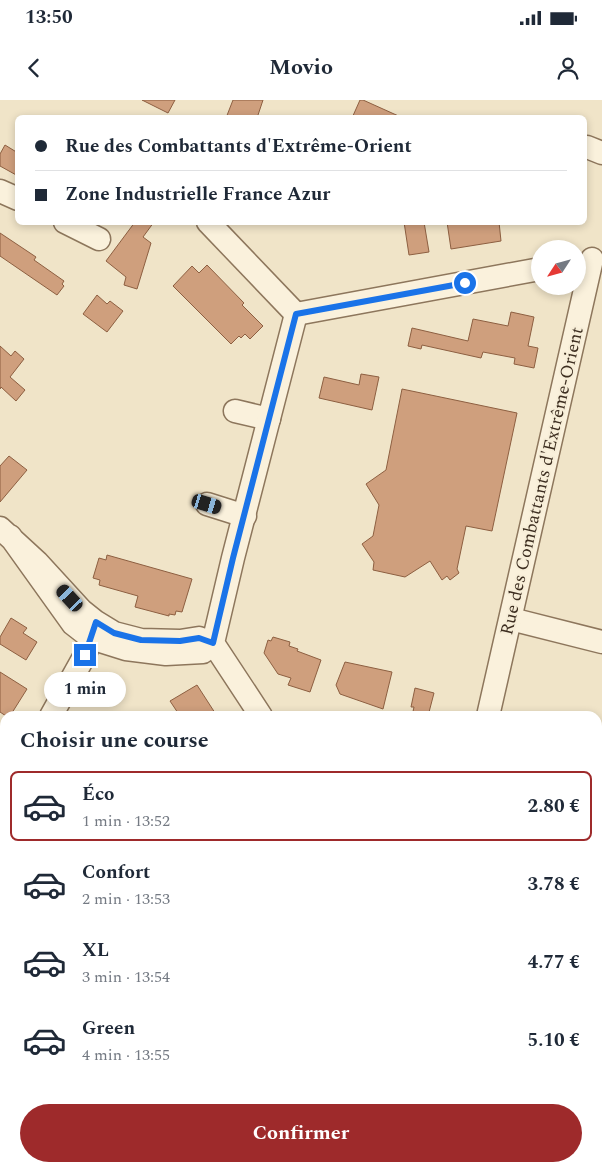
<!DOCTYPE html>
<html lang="fr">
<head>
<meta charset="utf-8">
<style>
	:root { --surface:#fff; --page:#f6f6f7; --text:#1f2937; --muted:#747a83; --line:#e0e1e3; --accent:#9e2a2b }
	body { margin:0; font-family:Spectral,serif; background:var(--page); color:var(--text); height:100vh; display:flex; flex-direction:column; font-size:19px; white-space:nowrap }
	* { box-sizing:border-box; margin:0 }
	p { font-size:16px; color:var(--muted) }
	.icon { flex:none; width:28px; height:28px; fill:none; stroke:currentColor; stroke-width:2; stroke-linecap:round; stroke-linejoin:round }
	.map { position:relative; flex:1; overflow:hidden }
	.panel { position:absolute; left:0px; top:611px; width:602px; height:461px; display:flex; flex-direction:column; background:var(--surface); border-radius:15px 15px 0 0; box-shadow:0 2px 8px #0003 }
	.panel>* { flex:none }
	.hud { position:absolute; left:15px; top:15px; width:572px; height:110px; border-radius:8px; box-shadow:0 2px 8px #0003; display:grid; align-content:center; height:110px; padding:0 20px; background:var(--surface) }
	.needle { width:32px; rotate:234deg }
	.tools { position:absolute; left:531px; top:140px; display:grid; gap:10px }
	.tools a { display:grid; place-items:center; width:55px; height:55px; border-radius:50%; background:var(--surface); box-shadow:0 2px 8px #0003; font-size:25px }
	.end { position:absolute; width:22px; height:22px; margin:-11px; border:6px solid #1a73e8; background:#fff; box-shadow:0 0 0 2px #fff }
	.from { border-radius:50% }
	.bubble { position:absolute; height:35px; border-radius:18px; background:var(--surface); box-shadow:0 2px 8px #0003; font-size:16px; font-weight:700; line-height:35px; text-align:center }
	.car { position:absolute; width:15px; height:30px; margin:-15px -8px; border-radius:6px; box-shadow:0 0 4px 1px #0007; background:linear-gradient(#222 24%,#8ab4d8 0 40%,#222 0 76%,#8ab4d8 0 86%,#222 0) }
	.hud b { display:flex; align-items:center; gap:18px; height:48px; font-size:19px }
	.hud b+b { border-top:1px solid var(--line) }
	.hud i { width:12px; height:12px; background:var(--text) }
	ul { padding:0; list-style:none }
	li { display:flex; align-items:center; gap:15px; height:70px; margin:0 10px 8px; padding:0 10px; border:2px solid transparent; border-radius:8px }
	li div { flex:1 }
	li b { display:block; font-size:19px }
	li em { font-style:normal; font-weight:700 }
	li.on { border-color:var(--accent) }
	li>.icon { width:45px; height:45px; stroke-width:1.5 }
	h2 { padding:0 20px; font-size:22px; line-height:60px }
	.primary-button { display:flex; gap:10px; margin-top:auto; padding:10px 20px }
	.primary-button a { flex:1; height:58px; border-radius:30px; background:var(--accent); color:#fff; font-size:20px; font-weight:700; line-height:58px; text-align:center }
	.status { display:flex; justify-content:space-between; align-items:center; height:35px; padding:0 25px; background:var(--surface); direction:ltr }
	.status svg { height:14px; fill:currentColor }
	header { display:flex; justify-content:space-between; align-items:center; height:65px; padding:0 20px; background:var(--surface); font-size:22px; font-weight:700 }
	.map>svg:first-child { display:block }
	.building { fill:#cf9f7d; stroke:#8d5f41 }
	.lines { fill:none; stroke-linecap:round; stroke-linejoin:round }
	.minor-casing { stroke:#8d765c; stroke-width:25 }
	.minor { stroke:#faf1dc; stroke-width:22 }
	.rail { stroke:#3d2e20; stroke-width:4; stroke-dasharray:9 9; stroke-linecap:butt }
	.route { stroke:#1a73e8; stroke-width:6 }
	.labels { text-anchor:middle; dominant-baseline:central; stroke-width:4; stroke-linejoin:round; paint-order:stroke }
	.street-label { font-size:18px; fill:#3d2e20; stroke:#f7eed8 }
</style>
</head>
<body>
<div class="status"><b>13:50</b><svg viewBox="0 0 49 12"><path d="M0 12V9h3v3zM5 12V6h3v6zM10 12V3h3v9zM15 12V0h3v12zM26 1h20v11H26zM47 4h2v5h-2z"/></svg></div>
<header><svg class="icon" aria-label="back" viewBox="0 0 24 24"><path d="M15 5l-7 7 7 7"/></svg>Movio<svg class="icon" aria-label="person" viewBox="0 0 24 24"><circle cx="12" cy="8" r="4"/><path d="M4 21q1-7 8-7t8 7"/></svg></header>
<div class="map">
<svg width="602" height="1072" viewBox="0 0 602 1072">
	<rect width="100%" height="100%" fill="#f0e4c8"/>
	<g class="building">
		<path d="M 142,0 L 175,0 L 168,13 Z"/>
		<path d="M 233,0 L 263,0 L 257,18 L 226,18 Z"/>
		<path d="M 360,0 L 363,0 L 403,18 L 352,18 Z"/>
		<path d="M 5,45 L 18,53 L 18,76 L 0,66 L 0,54 Z"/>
		<path d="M 135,122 L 154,122 L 143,137 L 151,143 L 137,189 L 124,185 L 126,177 L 106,161 Z"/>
		<path d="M 404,122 L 424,122 L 429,152 L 409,155 Z"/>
		<path d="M 447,122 L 499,122 L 501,141 L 451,149 Z"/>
		<path d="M 0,133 L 36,157 L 34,160 L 64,181 L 62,184 L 64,186 L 57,195 L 0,156 Z"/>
		<path d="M 207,165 L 244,203 L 242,205 L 263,226 L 250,239 L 245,234 L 241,238 L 239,236 L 231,244 L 173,186 L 192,166 L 199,173 Z"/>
		<path d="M 97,195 L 107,204 L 110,201 L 123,211 L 107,232 L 83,214 Z"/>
		<path d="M 511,212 L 534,217 L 528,246 L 538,248 L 534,268 L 514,264 L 515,258 L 483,252 L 481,258 L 422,245 L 421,249 L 408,246 L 412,228 L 468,241 L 473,219 L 508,226 Z"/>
		<path d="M 0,246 L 11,256 L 15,251 L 24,259 L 10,277 L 25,290 L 16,301 L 1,287 L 0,289 Z"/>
		<path d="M 361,274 L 379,277 L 372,310 L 319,298 L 324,277 L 359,285 Z"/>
		<path d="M 402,289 L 517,313 L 492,431 L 466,426 L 457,469 L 459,473 L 450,480 L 447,476 L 442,480 L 430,461 L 405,477 L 373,470 L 374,462 L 362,444 L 373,436 L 379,405 L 366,384 L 386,370 Z"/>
		<path d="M 9,356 L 27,370 L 0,402 L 0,366 Z"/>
		<path d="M 107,455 L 192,479 L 182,512 L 176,511 L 175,515 L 169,514 L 169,516 L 135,507 L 138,496 L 99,485 L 100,480 L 93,478 L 99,458 L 106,460 Z"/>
		<path d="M 11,518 L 27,528 L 23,533 L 37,542 L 26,560 L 0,544 L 0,537 Z"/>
		<path d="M 273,537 L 290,542 L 289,546 L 298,549 L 297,551 L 321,560 L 310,592 L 288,585 L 291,578 L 278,574 L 264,553 L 268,540 L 271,541 Z"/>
		<path d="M 345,562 L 392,572 L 383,609 L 340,594 L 336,585 Z"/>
		<path d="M 0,572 L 27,589 L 10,616 L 6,616 L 0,612 Z"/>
		<path d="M 197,585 L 217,616 L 180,616 L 170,601 Z"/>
		<path d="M 415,588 L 434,593 L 428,616 L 412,616 L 414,607 L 411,607 Z"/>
	</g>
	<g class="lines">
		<g class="minor-casing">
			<g id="minor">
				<path d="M 587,47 L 602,53"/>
				<path d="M 0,91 L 18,99"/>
				<path d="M 65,122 L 99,139"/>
				<path d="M 208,122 L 296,214"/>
				<path d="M 296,214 L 540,169"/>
				<path d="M 235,311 L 269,319"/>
				<path d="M 207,404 L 245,416"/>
				<path d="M 0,428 L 37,462 L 81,510 L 96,522 L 114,533 L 141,540 L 180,541 L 199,538 L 213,543 L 203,552 L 166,554 L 126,549 L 91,538 L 73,524 L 10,436"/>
				<path d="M 511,519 L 602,542"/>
				<path d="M 51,616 L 85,555 L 95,525"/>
				<path d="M 261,616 L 213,543 L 233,458 L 296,214"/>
				<path d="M 488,616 L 592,159"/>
				<path d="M 5,700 L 3,703 L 5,705"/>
				<path d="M 598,855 L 602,857"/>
				<path d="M 348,1068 L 362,1072"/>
				<path d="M 402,1072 L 402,1068"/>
			</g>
		</g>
		<use href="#minor" class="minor"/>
		<g class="rail">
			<path d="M 0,972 L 5,971"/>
			<path d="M 412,1068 L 426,1072"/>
		</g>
	</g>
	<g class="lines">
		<path class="route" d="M 85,555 L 96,522 L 114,533 L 141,540 L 180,541 L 199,538 L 213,543 L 233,458 L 296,214 L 465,183"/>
	</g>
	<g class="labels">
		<g class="street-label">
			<text transform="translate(542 381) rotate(-77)">Rue des Combattants d'Extrême-Orient</text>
		</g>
	</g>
</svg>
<div class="tools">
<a><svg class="needle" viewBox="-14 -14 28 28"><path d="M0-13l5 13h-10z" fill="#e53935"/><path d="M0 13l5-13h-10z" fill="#747a83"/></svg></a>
</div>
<i class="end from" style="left:465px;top:183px"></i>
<i class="end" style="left:85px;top:555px"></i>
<div class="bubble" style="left:44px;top:572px;width:82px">1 min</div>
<i class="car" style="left:207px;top:404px;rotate:107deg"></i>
<i class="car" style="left:70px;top:498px;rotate:317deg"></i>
<div class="hud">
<b><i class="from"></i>Rue des Combattants d'Extrême-Orient</b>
<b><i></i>Zone Industrielle France Azur</b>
</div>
<section class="panel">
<h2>Choisir une course</h2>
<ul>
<li class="on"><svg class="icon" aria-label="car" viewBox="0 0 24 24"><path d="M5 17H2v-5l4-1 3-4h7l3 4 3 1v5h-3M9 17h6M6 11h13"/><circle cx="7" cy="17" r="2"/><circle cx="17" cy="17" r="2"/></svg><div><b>Éco</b><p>1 min · 13:52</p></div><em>2.80 €</em></li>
<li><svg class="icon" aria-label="car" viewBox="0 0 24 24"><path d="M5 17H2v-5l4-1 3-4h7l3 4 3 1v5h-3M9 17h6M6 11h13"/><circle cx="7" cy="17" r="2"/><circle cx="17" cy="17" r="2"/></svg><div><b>Confort</b><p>2 min · 13:53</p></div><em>3.78 €</em></li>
<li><svg class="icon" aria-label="car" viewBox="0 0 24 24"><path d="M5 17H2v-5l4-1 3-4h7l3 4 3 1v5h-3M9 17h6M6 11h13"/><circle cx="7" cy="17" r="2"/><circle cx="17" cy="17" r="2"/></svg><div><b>XL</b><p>3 min · 13:54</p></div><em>4.77 €</em></li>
<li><svg class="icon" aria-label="car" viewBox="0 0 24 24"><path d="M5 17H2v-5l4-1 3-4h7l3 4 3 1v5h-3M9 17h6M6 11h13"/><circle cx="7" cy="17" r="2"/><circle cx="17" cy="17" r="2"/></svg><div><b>Green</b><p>4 min · 13:55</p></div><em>5.10 €</em></li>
</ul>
<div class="primary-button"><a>Confirmer</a></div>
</section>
</div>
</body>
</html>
